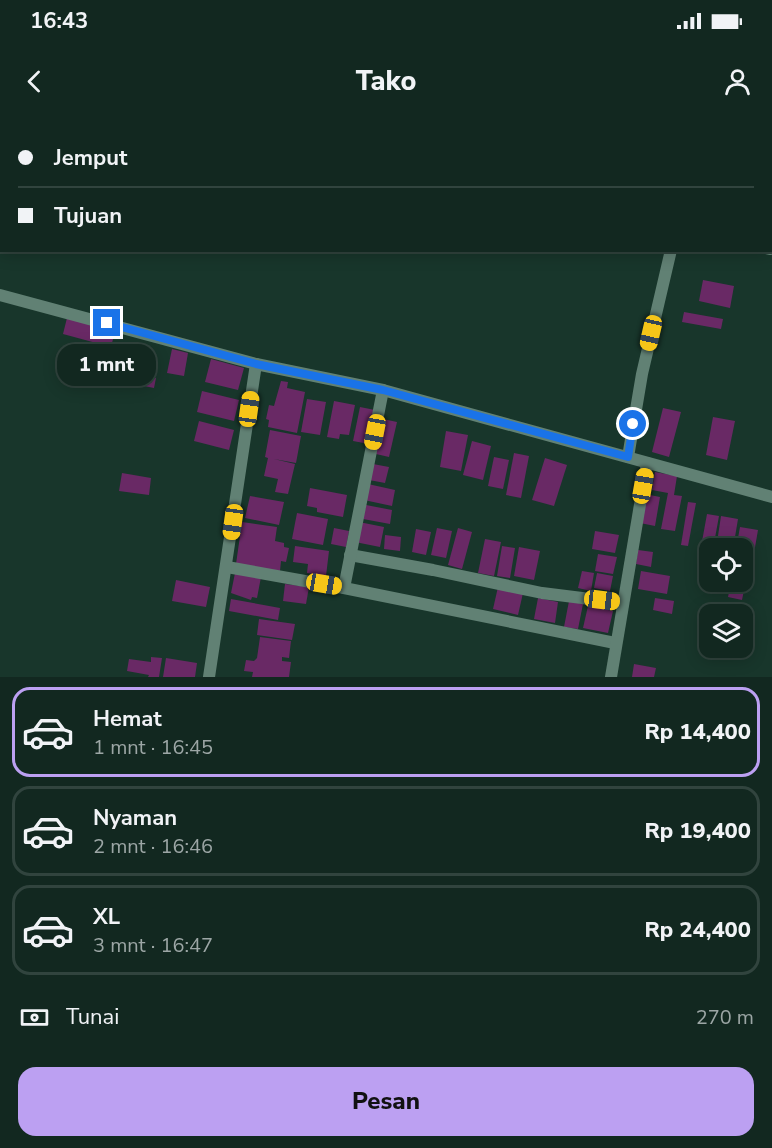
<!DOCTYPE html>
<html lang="id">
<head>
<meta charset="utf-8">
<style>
	:root { --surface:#122820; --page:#1b3029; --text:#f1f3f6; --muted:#9ca6a5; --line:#31443e; --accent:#bca0f2 }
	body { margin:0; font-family:"Nunito Sans",sans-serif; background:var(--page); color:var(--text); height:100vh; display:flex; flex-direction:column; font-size:22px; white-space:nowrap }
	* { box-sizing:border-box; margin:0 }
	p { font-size:20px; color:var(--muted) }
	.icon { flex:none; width:33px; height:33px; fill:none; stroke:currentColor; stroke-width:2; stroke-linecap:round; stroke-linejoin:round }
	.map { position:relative; height:557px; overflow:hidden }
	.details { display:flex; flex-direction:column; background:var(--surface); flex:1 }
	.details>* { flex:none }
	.guide { position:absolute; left:0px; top:0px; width:772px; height:132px; box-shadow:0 3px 15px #0003,0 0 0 2px var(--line); display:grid; align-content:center; height:132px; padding:0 18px; background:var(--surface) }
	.controls { position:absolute; left:699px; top:418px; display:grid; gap:12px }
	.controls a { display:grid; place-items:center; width:54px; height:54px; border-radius:12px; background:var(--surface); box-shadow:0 3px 15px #0003,0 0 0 2px var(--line); font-size:30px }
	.end { position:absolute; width:27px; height:27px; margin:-14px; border:8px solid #1a73e8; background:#fff; box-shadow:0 0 0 3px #fff }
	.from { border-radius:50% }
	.bubble { position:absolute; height:42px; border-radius:18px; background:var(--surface); box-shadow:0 3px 15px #0003,0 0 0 2px var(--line); font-size:20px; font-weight:800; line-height:42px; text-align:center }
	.car { position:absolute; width:18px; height:36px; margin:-18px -9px; border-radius:8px; box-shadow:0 0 4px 2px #0007; background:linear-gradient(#f5c518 24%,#345 0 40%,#f5c518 0 76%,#345 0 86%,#f5c518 0) }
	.guide b { display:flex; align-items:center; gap:21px; height:57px; font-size:22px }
	.guide b+b { border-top:2px solid var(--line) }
	.guide i { width:15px; height:15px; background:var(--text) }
	ul { padding:10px 0 0; list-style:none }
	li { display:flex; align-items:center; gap:18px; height:90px; margin:0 12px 9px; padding:0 6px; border:3px solid var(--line); border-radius:18px }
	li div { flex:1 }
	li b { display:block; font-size:22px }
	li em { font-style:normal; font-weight:800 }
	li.active { border-color:var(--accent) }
	li>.icon { width:54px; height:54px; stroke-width:1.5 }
	.pay { display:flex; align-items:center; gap:15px; height:66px; padding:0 18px; font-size:22px }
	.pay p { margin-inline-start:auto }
	.button { display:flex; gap:12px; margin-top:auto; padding:12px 18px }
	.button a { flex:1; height:69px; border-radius:18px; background:var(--accent); color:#111; font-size:24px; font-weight:800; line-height:69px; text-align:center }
	.status { display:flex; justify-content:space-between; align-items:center; height:42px; padding:0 30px; background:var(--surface); direction:ltr }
	.status svg { height:16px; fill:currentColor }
	header { display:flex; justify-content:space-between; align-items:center; height:78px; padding:0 18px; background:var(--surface); font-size:27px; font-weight:800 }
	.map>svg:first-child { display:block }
	.building { fill:#692965 }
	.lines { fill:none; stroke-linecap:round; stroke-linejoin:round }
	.service { stroke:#618174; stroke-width:6 }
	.minor { stroke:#618174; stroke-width:12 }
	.tertiary { stroke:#618174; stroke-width:12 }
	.route { stroke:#1a73e8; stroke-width:8 }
</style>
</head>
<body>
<div class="status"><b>16:43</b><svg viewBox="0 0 49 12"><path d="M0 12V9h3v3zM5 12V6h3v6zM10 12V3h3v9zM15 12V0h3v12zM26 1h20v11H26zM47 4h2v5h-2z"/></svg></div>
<header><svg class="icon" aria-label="back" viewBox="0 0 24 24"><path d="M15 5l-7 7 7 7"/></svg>Tako<svg class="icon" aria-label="person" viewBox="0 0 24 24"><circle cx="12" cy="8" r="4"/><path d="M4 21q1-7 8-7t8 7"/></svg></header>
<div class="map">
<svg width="772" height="557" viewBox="0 0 772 557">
	<rect width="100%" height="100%" fill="#18362b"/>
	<g class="building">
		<path d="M 703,160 L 734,166 L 730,188 L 699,181 Z"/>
		<path d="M 684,192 L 723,199 L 721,209 L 682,202 Z"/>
		<path d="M 67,198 L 115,211 L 111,227 L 63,214 Z"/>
		<path d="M 172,229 L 188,233 L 184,256 L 167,253 Z"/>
		<path d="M 115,232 L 128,235 L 123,259 L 109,256 Z"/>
		<path d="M 211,239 L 244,248 L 238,270 L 205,262 Z"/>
		<path d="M 136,253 L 156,258 L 154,268 L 134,264 Z"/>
		<path d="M 281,261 L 288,262 L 287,268 L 305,272 L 297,313 L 268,307 L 269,300 L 266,299 L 269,285 L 274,286 Z"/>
		<path d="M 202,271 L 239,280 L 234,301 L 197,292 Z"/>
		<path d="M 307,279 L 326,282 L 320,315 L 301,312 Z"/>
		<path d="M 334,281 L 355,285 L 349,315 L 340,314 L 339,319 L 327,317 Z"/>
		<path d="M 360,287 L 375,290 L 369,324 L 353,321 Z"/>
		<path d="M 663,288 L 681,292 L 669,337 L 652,332 Z"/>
		<path d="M 713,297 L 735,301 L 727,340 L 706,335 Z"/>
		<path d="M 383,299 L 397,302 L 389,337 L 376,334 Z"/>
		<path d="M 199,301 L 234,310 L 229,330 L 194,321 Z"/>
		<path d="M 270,310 L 301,316 L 296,343 L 274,339 L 295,344 L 288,374 L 275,372 L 278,359 L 264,356 L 268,338 L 265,337 Z"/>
		<path d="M 446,311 L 468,315 L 461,351 L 440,347 Z"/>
		<path d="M 472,321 L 491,326 L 483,360 L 463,355 Z"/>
		<path d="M 514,333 L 529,336 L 521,378 L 506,375 Z"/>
		<path d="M 494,337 L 509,340 L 503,369 L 488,366 Z"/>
		<path d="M 545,338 L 567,345 L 554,386 L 532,380 Z"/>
		<path d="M 373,344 L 389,347 L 385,363 L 369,360 Z"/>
		<path d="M 655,352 L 677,356 L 674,375 L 682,376 L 675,411 L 661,409 L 668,373 L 652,370 Z"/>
		<path d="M 122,353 L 151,358 L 149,375 L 119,371 Z"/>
		<path d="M 368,364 L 395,370 L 392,386 L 364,380 Z"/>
		<path d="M 310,368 L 347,375 L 343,397 L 317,392 L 317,388 L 307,386 Z"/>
		<path d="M 645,374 L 660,377 L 655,406 L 640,403 Z"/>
		<path d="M 250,376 L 284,382 L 279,405 L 245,398 Z"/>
		<path d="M 688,382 L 696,383 L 688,426 L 681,425 Z"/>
		<path d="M 366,385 L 392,390 L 390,404 L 363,399 Z"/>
		<path d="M 297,393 L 328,399 L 323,425 L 292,419 Z"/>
		<path d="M 707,394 L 719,396 L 713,429 L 710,429 L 710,439 L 699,438 Z"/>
		<path d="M 721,396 L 738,399 L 733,429 L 716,429 Z"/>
		<path d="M 242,402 L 277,407 L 275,421 L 284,423 L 284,427 L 289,428 L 286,442 L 281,441 L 280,451 L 236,444 Z"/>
		<path d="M 359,402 L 384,407 L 380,427 L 355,422 Z"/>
		<path d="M 740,407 L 758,410 L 754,433 L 736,429 Z"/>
		<path d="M 334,408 L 349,411 L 346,427 L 331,424 Z"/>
		<path d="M 437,408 L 452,411 L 446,438 L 431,435 Z"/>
		<path d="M 458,408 L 472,412 L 462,449 L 448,445 Z"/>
		<path d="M 416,409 L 431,412 L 426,435 L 412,432 Z"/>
		<path d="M 595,411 L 619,415 L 615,433 L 592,429 Z"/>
		<path d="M 385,415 L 401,417 L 400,431 L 384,429 Z"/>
		<path d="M 485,419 L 501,422 L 494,456 L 478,453 Z"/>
		<path d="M 295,426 L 329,431 L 326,456 L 307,453 L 308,444 L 293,442 Z"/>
		<path d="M 502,426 L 515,428 L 510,458 L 497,456 Z"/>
		<path d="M 519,427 L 540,431 L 534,460 L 514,456 Z"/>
		<path d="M 638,430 L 653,432 L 651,447 L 636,444 Z"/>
		<path d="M 742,433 L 751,435 L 742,480 L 728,477 L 731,462 L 742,462 Z"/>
		<path d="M 598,434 L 617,437 L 613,454 L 595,451 Z"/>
		<path d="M 582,451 L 594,453 L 591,471 L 578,468 Z"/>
		<path d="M 641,451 L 670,456 L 667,474 L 638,469 Z"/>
		<path d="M 235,453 L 261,457 L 257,478 L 252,477 L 251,480 L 231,473 Z"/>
		<path d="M 597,453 L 613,456 L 610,471 L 594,468 Z"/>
		<path d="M 176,460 L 210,467 L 206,487 L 172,481 Z"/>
		<path d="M 285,464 L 309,467 L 306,484 L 283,481 Z"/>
		<path d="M 498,467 L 523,473 L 518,495 L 493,489 Z"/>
		<path d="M 538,478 L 558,482 L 555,503 L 534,499 Z"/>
		<path d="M 655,478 L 674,481 L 672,494 L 653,490 Z"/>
		<path d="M 231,479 L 280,488 L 278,500 L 229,491 Z"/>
		<path d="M 569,481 L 583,484 L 578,509 L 564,507 Z"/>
		<path d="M 588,486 L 613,491 L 608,513 L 583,508 Z"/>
		<path d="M 259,499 L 295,504 L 292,520 L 257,515 Z"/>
		<path d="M 260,517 L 291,521 L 289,538 L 282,537 L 282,541 L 291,542 L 289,557 L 252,557 L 253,552 L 244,551 L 246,540 L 254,541 L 257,538 Z"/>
		<path d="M 151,537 L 162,538 L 159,557 L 148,557 L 149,555 L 127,551 L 129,539 L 151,542 Z"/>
		<path d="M 166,538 L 197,543 L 195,557 L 163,557 Z"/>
		<path d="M 634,544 L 656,548 L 654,557 L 632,557 Z"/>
	</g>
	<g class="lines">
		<path class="service" d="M 761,130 L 770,132"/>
		<g class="minor">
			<path d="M 628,337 L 642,254 L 671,130"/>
			<path d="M 350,435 L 433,450 L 542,473 L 622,483"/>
			<path d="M 227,447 L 344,468 L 615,523"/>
			<path d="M 344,468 L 383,270"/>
			<path d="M 209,557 L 256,244"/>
			<path d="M 611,557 L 647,343"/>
		</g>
		<path class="tertiary" d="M 0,175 L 256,244 L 383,270 L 772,377"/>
	</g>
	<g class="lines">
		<path class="route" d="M 107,203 L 256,244 L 383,270 L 628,337 L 633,304"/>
	</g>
</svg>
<div class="controls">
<a><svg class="icon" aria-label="locate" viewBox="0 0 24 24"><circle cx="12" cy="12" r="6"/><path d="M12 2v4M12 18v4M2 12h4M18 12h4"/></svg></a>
<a><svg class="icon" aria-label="layers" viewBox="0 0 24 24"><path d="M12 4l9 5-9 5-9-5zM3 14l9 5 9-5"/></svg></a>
</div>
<i class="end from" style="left:633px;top:304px"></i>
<i class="end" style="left:107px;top:203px"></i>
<div class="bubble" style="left:57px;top:224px;width:99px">1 mnt</div>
<i class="car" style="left:651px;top:213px;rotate:193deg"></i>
<i class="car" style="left:249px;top:289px;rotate:8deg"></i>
<i class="car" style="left:375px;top:312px;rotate:191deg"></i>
<i class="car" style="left:643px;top:366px;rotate:10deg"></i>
<i class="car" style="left:233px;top:402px;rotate:188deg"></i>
<i class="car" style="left:324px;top:464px;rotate:100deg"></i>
<i class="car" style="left:602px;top:480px;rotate:97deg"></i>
<div class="guide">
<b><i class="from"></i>Jemput</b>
<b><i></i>Tujuan</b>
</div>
</div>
<section class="details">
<ul>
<li class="active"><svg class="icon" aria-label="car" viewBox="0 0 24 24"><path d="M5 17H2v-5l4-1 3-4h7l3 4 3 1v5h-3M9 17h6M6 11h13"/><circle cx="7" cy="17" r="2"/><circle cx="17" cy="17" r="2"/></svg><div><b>Hemat</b><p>1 mnt · 16:45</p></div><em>Rp 14,400</em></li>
<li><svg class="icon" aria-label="car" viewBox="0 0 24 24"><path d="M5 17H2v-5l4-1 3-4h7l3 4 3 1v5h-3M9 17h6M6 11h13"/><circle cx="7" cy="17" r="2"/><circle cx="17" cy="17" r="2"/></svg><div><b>Nyaman</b><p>2 mnt · 16:46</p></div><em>Rp 19,400</em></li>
<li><svg class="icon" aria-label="car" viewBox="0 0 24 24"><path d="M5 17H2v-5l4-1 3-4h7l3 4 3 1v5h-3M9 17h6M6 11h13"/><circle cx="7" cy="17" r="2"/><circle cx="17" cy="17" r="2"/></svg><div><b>XL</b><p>3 mnt · 16:47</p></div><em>Rp 24,400</em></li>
</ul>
<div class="pay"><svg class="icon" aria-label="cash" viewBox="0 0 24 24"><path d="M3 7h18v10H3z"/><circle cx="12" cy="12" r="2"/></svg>Tunai<p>270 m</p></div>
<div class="button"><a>Pesan</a></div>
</section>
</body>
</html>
